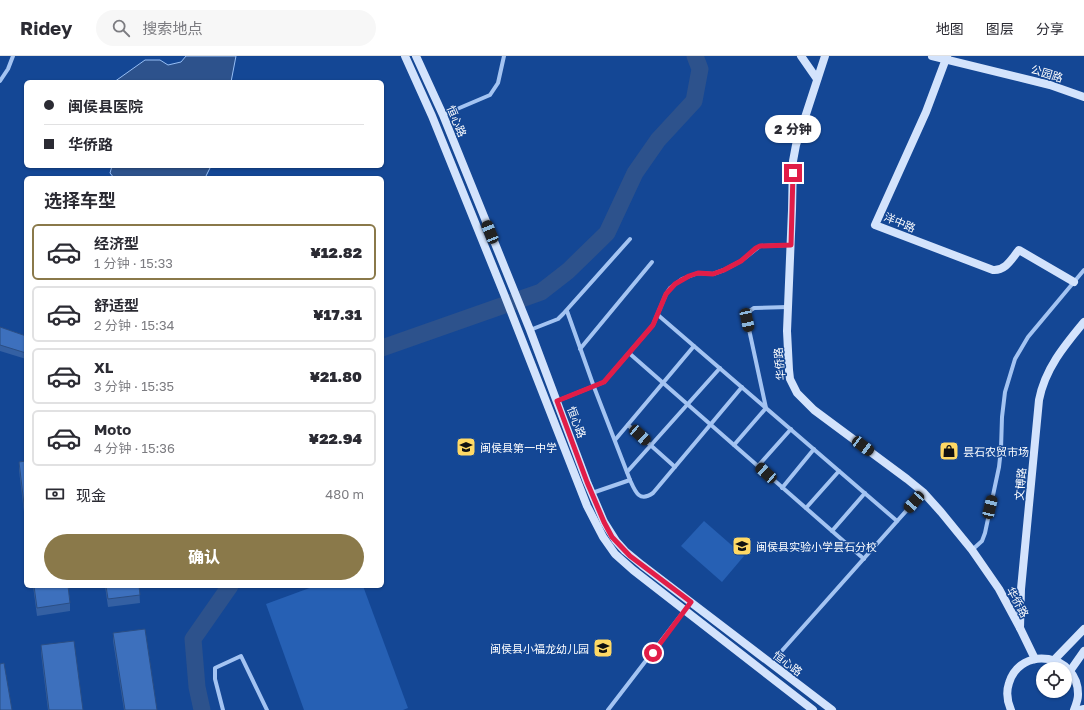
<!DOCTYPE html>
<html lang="zh">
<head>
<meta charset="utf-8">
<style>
	:root { --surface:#fff; --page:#f7f7f7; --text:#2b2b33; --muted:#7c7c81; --line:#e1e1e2; --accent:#8a794a }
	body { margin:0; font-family:"Golos Text","Noto Sans SC",sans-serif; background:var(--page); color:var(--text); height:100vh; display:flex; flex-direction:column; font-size:15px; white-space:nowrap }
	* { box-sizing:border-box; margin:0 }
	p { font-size:13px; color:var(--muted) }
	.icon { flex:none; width:22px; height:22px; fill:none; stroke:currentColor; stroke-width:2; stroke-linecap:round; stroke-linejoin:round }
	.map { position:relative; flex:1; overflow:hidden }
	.side { position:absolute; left:24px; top:120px; width:360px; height:412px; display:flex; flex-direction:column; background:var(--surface); border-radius:6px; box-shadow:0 1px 3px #0004 }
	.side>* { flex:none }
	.top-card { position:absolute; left:24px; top:24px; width:360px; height:88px; border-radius:6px; box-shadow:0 1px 3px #0004; display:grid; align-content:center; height:88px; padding:0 20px; background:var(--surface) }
	.controls { position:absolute; left:1036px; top:606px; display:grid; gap:8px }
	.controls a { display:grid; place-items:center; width:36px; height:36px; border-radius:50%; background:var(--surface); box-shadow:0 1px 3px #0004; font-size:20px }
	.end { position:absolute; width:18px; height:18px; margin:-9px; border:5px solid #e11d48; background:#fff; box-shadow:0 0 0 2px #fff }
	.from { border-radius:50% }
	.bubble { position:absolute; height:28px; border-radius:14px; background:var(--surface); box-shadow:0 1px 3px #0004; font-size:13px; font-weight:800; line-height:28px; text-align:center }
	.car { position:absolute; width:12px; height:24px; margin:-12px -6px; border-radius:5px; box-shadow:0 0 3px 1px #0007; background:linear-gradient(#222 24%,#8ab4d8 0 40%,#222 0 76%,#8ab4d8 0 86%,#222 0) }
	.top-card b { display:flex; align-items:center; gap:14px; height:38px; font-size:15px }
	.top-card b+b { border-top:1px solid var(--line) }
	.top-card i { width:10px; height:10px; background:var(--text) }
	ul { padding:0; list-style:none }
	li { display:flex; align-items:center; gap:12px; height:56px; margin:0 8px 6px; padding:0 12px; border:2px solid var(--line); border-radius:6px }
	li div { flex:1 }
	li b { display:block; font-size:15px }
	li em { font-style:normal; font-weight:800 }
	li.selected { border-color:var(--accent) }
	li>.icon { width:36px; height:36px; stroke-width:1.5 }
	h2 { padding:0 20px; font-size:18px; line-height:48px }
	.pay { display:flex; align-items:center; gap:10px; height:44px; padding:0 20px; font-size:15px }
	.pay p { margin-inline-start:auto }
	.primary-button { display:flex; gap:8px; margin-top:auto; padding:8px 20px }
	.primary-button a { flex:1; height:46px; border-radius:24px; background:var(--accent); color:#fff; font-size:16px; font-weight:800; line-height:46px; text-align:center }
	header { display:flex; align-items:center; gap:24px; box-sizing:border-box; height:56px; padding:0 20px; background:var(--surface); border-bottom:1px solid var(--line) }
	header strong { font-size:19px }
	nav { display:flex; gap:22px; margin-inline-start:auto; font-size:14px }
	.search { width:280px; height:36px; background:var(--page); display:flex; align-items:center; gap:10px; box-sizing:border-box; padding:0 14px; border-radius:22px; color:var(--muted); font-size:15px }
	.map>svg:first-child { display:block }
	.green { fill:#2660b4 }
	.water { fill:#2d528c; stroke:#96bef5 }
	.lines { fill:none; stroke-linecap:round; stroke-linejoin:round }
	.river { stroke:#2d528c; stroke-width:17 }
	.street { stroke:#a4c4f2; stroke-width:4 }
	.secondary { stroke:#d3e3fc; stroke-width:8 }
	.wall { fill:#3460a3 }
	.building { fill:#3d70bd; stroke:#2b4e84 }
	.route { stroke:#e11d48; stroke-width:5 }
	.labels { text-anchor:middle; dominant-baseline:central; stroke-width:3; stroke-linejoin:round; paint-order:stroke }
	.street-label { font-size:11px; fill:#fff; stroke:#144795 }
	.poi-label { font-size:11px; fill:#fff; stroke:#144795; text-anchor:start }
</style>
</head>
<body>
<header>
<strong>Ridey</strong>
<div class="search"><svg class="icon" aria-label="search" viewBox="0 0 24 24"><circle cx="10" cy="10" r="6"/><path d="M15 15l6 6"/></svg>搜索地点</div>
<nav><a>地图</a><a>图层</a><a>分享</a></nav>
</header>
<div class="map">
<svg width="1084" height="654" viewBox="0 0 1084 654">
	<rect width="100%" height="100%" fill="#144795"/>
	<g class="green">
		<path d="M 704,465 L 744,500 L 722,526 L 681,490 Z"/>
		<path d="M 315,530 L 363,530 L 408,652 L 403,654 L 304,654 L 266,548 Z"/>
	</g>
	<g class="water">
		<path d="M 186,0 L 236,0 L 231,26 L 114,26 L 145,4 L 160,4 L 168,9 L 181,6 Z"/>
		<path d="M 112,110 L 211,110 L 205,122 L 114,122 L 110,117 Z"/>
	</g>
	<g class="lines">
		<g class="river">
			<path d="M 382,292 L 541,236 L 568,215 L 607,177 L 635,117 L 658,84 L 694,45 L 700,13 L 695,0"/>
			<path d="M 202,654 L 197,631 L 193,583 L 230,530"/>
		</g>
		<g class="street">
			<path d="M 0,25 L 8,13 L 13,0"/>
			<path d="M 443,59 L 490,39 L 498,27 L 504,0"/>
			<path d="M 567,255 L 594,331 L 630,424 C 635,435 639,447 653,437 L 742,331"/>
			<path d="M 658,259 L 897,465"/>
			<path d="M 530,274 L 558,263 L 563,258 L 630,183"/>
			<path d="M 580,293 L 652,206"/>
			<path d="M 629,297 L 864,503"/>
			<path d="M 557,345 L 604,326 L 653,269 L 666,238 L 670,232 L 682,223 L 698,217 L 713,218 L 724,214 L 741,205 L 760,190 L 790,189"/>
			<path d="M 628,369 L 675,411"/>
			<path d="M 615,384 L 694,290"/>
			<path d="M 734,389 L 766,352 L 747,264 L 748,256 L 754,252 L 788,251"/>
			<path d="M 758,410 L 791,373"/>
			<path d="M 627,416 L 720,312"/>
			<path d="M 782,432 L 814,393"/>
			<path d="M 592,437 L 630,424"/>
			<path d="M 806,452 L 839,415"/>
			<path d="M 832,475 L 865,437"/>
			<path d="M 972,494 L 982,485 L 985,477 L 999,411 L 1001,393 L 1002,361 L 1005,336 L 1015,303 L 1028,281 L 1084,214"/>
			<path d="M 771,607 L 923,436"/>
			<path d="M 223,654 L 215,623 L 215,612 L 241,600 L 267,654"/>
			<path d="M 608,654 L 691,546"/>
		</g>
		<g class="secondary">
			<path d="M 405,0 L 432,60 L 504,238 L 587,450 L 603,481 L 615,498 L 633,514 L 813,654"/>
			<path d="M 416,0 L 443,59 L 530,274 L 587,426 L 604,466 L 616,485 L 625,495 L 642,509 L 832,654"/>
			<path d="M 801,0 L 817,23"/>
			<path d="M 825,0 L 796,89 L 793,105 L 792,154 L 787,275 L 789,314 L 790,323 L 797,337 L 814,354 L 907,423 L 923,436 L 941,456 L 972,494 L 999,533 L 1020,572"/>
			<path d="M 932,0 L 1050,29 L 1084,41"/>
			<path d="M 947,0 L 926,56 L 875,169 L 993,214 C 1006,215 1012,202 1019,194 L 1074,226"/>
			<path d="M 1035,603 L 1020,572 L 1021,533 L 1039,344 C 1045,313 1064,290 1084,266"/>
			<path d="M 1054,604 L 1084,573"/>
			<path d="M 1070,615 L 1084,595"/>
			<path d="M 1011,654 C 1007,645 1006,636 1009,627 C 1021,588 1079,598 1078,639 C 1078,644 1076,649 1074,654"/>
			<path d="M 1080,654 L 1084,653"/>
		</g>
	</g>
	<g class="wall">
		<path d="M 0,271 L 26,280 L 26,303 L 0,295 Z"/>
		<path d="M 26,405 L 26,473 L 19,414 L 19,406 Z"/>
		<path d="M 33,530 L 68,530 L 70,547 L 70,555 L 37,560 Z"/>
		<path d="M 105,530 L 139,530 L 140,547 L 108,551 Z"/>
		<path d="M 113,577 L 157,654 L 124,654 L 113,585 Z"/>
		<path d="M 41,589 L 83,654 L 48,654 L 41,597 Z"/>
	</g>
	<g class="building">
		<path d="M 0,271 L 26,280 L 26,297 L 0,289 Z"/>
		<path d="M 26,405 L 26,465 L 19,406 Z"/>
		<path d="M 34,530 L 68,530 L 70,547 L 37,552 Z"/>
		<path d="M 106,530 L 139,530 L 140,539 L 108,543 Z"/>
		<path d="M 145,573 L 157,654 L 125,654 L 113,577 Z"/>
		<path d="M 74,585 L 83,654 L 49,654 L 41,589 Z"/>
		<path d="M 4,607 L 12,654 L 0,654 L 0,608 Z"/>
	</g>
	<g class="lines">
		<path class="route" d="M 653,597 L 691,546 L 630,500 L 612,481 L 604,466 L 587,426 L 557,345 L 604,326 L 653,269 L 666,238 L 675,228 L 689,220 L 698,217 L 713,218 L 724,214 L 741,205 L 756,192 L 760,190 L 791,189 L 793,117"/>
	</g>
	<defs>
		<g id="school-square" transform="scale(1)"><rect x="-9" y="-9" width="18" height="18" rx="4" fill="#ffd965" stroke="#144795"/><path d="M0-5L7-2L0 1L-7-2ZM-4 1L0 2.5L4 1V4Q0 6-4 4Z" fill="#111"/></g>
		<g id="shop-square" transform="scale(1)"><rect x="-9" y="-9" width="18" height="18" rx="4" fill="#ffd965" stroke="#144795"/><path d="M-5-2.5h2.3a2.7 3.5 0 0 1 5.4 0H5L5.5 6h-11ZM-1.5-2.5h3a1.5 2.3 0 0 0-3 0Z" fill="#111"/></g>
	</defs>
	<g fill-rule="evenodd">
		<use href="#school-square" x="466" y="391"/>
		<use href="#shop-square" x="949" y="395"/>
		<use href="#school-square" x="742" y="490"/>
		<use href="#school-square" x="603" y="592"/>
	</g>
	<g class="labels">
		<g class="street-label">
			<text transform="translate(1047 17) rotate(17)">公园路</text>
			<text transform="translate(457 65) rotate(67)">恒心路</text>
			<text transform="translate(900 166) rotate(23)">洋中路</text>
			<text transform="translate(779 308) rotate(-96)">华侨路</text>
			<text transform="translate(577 366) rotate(69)">恒心路</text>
			<text transform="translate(1020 428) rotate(-85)">文博路</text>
			<text transform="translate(1018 546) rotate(61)">华侨路</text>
			<text transform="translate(788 607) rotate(37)">恒心路</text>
		</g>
		<g class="poi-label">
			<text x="480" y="391">闽侯县第一中学</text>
			<text x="963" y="395">昙石农贸市场</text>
			<text x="756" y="490">闽侯县实验小学昙石分校</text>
			<text x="589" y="592" text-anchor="end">闽侯县小福龙幼儿园</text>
		</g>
	</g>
</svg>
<div class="controls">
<a><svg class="icon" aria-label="locate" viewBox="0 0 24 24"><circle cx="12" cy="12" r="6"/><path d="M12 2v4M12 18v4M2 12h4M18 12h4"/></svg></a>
</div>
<i class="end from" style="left:653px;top:597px"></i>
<i class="end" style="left:793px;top:117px"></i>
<div class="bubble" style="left:765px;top:59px;width:56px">2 分钟</div>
<i class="car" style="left:490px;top:176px;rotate:338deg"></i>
<i class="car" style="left:747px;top:264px;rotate:168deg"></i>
<i class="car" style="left:640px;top:379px;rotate:132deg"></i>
<i class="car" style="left:863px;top:390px;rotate:127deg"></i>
<i class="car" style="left:766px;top:417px;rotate:312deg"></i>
<i class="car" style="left:914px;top:446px;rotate:221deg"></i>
<i class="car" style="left:990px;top:451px;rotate:13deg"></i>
<div class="top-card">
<b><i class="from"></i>闽侯县医院</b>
<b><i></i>华侨路</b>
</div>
<section class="side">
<h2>选择车型</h2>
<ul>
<li class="selected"><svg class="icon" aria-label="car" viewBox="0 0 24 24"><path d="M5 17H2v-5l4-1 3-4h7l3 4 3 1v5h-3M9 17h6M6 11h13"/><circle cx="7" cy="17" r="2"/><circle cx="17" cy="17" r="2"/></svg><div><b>经济型</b><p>1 分钟 · 15:33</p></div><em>¥12.82</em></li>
<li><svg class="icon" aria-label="car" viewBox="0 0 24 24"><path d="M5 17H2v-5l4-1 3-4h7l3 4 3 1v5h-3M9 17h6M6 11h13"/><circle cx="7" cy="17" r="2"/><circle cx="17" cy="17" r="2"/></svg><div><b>舒适型</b><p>2 分钟 · 15:34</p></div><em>¥17.31</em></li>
<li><svg class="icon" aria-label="car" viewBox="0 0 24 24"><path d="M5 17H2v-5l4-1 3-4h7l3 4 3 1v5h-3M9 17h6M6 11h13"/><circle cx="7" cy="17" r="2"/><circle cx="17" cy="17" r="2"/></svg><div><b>XL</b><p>3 分钟 · 15:35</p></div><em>¥21.80</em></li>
<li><svg class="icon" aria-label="car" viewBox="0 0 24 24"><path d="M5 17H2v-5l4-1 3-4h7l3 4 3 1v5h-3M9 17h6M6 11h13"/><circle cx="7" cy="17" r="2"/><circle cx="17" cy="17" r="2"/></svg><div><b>Moto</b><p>4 分钟 · 15:36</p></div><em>¥22.94</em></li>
</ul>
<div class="pay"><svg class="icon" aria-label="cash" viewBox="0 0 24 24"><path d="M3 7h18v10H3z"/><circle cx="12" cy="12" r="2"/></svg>现金<p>480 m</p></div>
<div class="primary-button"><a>确认</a></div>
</section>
</div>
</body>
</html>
